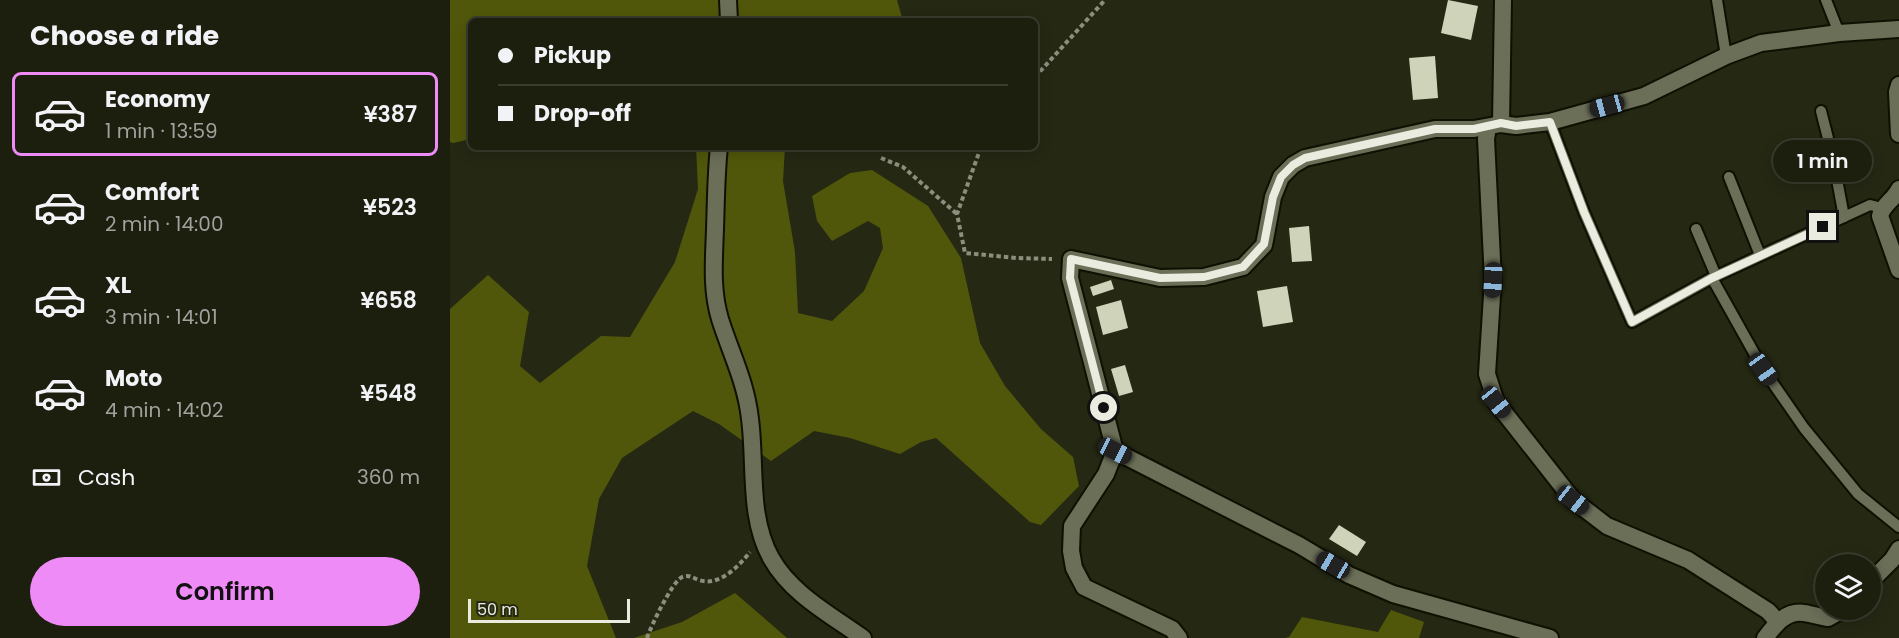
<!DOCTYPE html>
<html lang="en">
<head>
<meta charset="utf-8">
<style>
	:root { --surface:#1c1e0e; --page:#292b1c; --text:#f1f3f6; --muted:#a0a29e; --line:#3a3c2e; --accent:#ef8bf7 }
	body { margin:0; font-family:Poppins,sans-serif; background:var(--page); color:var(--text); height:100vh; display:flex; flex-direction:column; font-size:22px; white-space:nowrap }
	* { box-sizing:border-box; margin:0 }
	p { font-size:20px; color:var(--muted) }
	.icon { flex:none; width:33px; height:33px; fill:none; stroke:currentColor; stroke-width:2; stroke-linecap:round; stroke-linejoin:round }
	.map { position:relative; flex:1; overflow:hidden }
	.drawer { display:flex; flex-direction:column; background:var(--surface); width:450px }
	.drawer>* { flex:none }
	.hud { position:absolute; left:18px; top:18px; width:570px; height:132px; border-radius:9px; box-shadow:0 3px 15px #0003,0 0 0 2px var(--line); display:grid; align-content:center; height:132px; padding:0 30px; background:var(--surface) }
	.tools { position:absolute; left:1365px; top:554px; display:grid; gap:12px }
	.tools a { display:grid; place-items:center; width:66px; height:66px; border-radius:50%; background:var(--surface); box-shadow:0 3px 15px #0003,0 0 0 2px var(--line); font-size:30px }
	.scale { position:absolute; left:18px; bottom:15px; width:162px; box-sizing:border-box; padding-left:6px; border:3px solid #e9ecde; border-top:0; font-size:16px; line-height:21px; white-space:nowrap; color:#e9ecde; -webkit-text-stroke:4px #252813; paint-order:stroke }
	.end { position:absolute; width:27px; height:27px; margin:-14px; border:8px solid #e9ecde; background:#111; box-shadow:0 0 0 3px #111 }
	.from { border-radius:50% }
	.bubble { position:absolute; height:42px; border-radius:21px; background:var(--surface); box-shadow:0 3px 15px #0003,0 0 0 2px var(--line); font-size:20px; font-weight:600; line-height:42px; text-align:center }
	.car { position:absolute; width:18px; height:36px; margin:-18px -9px; border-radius:8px; box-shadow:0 0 4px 2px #0007; background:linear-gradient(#222 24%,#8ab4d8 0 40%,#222 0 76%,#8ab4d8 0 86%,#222 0) }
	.hud b { display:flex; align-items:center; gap:21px; height:57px; font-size:22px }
	.hud b+b { border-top:2px solid var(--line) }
	.hud i { width:15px; height:15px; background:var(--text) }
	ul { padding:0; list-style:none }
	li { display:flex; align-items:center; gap:18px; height:84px; margin:0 12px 9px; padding:0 18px; border:3px solid transparent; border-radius:9px }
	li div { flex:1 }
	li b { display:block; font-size:22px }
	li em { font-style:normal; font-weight:600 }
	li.current { border-color:var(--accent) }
	li>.icon { width:54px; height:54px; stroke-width:1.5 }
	h2 { padding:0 30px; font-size:27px; line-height:72px }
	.pay { display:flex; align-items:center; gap:15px; height:66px; padding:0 30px; font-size:22px }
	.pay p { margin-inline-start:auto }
	.primary-button { display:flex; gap:12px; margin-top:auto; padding:12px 30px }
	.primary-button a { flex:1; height:69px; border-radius:36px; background:var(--accent); color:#111; font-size:24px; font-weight:600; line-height:69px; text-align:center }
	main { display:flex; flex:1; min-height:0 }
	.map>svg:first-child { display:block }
	.forest { fill:#51570a }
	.building { fill:#cfd3b9 }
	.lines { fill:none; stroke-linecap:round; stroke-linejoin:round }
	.service-casing { stroke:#0f1001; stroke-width:14 }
	.minor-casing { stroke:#0f1001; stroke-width:20 }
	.path { stroke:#8c8f7d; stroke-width:4; stroke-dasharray:4.5 3; stroke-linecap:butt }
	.service { stroke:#6b6f58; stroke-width:10 }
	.minor { stroke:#6b6f58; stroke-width:16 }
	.route { stroke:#e9ecde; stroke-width:8 }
</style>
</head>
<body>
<main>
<section class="drawer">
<h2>Choose a ride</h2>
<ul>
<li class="current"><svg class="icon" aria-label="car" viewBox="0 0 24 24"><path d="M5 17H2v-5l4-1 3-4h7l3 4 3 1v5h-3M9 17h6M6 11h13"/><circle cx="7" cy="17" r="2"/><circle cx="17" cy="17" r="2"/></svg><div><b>Economy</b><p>1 min · 13:59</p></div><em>¥387</em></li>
<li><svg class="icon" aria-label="car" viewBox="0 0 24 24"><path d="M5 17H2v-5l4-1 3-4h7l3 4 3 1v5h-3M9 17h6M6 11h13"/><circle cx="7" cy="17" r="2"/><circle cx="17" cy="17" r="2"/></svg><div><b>Comfort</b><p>2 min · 14:00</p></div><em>¥523</em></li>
<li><svg class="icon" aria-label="car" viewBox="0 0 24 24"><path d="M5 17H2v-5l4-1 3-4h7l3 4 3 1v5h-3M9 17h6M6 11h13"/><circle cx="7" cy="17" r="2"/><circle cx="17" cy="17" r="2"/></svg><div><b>XL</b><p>3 min · 14:01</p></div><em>¥658</em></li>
<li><svg class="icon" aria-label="car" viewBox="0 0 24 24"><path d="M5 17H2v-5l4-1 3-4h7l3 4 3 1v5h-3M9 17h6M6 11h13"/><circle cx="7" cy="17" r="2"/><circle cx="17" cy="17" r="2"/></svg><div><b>Moto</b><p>4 min · 14:02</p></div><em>¥548</em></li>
</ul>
<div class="pay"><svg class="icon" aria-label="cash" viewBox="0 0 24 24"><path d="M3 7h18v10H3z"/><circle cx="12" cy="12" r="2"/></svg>Cash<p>360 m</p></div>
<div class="primary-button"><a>Confirm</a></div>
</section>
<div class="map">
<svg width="1449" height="638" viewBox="0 0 1449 638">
	<rect width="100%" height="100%" fill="#252813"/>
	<g class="forest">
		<path d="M 0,0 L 447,0 L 453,21 L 21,21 L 21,139 L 3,143 L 0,142 Z"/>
		<path d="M 246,147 L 335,147 L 333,181 L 345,252 L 348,313 L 382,321 L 414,291 L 433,248 L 430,228 L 418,221 L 382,241 L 367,221 L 362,196 L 400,173 L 422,170 L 478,206 L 511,258 L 530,343 L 555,386 L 591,429 L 623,457 L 629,486 L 591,525 L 580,522 L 486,438 L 471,442 L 450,454 L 400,438 L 364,431 L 321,461 L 269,424 L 243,411 L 172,458 L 149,499 L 137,566 L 166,638 L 0,638 L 0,309 L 38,275 L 79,312 L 70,366 L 90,383 L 151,336 L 180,337 L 225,262 L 248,189 Z"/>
		<path d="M 285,593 L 337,638 L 184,638 L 232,622 Z"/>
		<path d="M 941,610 L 974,622 L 969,638 L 835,638 L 839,637 L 852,617 L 928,632 Z"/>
	</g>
	<g class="building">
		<path d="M 998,0 L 1028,6 L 1021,40 L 991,33 Z"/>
		<path d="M 985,56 L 988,98 L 963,100 L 959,58 Z"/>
		<path d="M 859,226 L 862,261 L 842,262 L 839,228 Z"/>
		<path d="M 661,280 L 664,289 L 643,296 L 640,287 Z"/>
		<path d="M 837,286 L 843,322 L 813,327 L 807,291 Z"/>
		<path d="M 671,300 L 678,328 L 653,335 L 646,307 Z"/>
		<path d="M 675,365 L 683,392 L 669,396 L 661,369 Z"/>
		<path d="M 889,525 L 916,542 L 907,556 L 879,539 Z"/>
	</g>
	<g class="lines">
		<g class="service-casing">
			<g id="service">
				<path d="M 1267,0 L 1276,56"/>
				<path d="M 1376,0 L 1389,33"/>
				<path d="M 1371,111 L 1383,158 L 1394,217"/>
				<path d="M 1100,122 L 1134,212 L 1182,322 L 1262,278 L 1420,205 L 1432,208"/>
				<path d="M 1279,177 L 1310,255"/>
				<path d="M 1246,229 L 1266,276"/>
				<path d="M 1262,278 L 1313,369 L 1354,428 L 1408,494 L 1449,527"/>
			</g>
		</g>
		<g class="minor-casing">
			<g id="minor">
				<path d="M 278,0 L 279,21"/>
				<path d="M 1449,85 L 1447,92 L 1449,134"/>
				<path d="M 1051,124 L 1053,0"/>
				<path d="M 1038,127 L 1036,139 L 1043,280 L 1037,374 L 1046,402 L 1123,500 L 1157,526 L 1238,560 L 1318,611 L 1328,622"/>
				<path d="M 269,147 C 266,174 266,201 265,229 C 264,260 261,289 270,319 C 281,354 296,382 300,419 C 306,464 298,517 321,558 C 341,594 381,615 413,638"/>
				<path d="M 1449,189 C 1444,200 1433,204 1430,216 L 1449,270"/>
				<path d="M 665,451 L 849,545 L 899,575 L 943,594 L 1100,638"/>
				<path d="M 1420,582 L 1442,560 L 1449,549"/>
				<path d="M 729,638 L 722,629 L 634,587 L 624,568 L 621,551 L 622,526 L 656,474 L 665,451 L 620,278 L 621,259 L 710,278 L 754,277 L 793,267 L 814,245 L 823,197 L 831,177 L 843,165 L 855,158 L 985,129 L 1024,129 L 1051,124 L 1066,126 L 1100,122 L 1194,96 L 1276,56 L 1311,43 L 1389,33 L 1449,29"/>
				<path d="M 1315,638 C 1325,625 1336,610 1354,613 C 1362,614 1369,617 1378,618 L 1394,609"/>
			</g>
		</g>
		<g class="path">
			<path d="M 585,77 L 655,0"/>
			<path d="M 531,147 L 507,214 L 515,253 L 566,258 L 602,259"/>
			<path d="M 431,158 L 453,167 L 507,214"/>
			<path d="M 197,638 C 201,626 222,582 232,577 C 239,574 243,578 249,580 C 269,587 289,566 300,552"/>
		</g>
		<use href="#service" class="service"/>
		<use href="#minor" class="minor"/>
	</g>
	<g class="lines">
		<path class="route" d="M 654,408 L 620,278 L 621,259 L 710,278 L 754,277 L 793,267 L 814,244 L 823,197 L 831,177 L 843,165 L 855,158 L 985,129 L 1024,129 L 1051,123 L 1066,126 L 1100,122 L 1134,212 L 1182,322 L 1262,278 L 1373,227"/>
	</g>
</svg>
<div class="tools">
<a><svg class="icon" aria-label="layers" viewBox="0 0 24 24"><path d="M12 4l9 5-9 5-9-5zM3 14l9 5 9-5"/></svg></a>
</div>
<div class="scale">50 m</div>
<i class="end from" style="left:654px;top:408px"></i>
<i class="end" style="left:1373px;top:227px"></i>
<div class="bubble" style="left:1323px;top:140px;width:99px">1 min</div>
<i class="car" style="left:1157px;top:106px;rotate:255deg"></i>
<i class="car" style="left:1043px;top:280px;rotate:183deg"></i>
<i class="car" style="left:1313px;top:369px;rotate:145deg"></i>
<i class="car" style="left:1046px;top:402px;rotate:141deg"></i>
<i class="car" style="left:665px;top:451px;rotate:117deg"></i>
<i class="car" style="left:1123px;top:500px;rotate:128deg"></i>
<i class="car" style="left:883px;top:565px;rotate:300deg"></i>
<div class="hud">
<b><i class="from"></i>Pickup</b>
<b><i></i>Drop-off</b>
</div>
</div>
</main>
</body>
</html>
